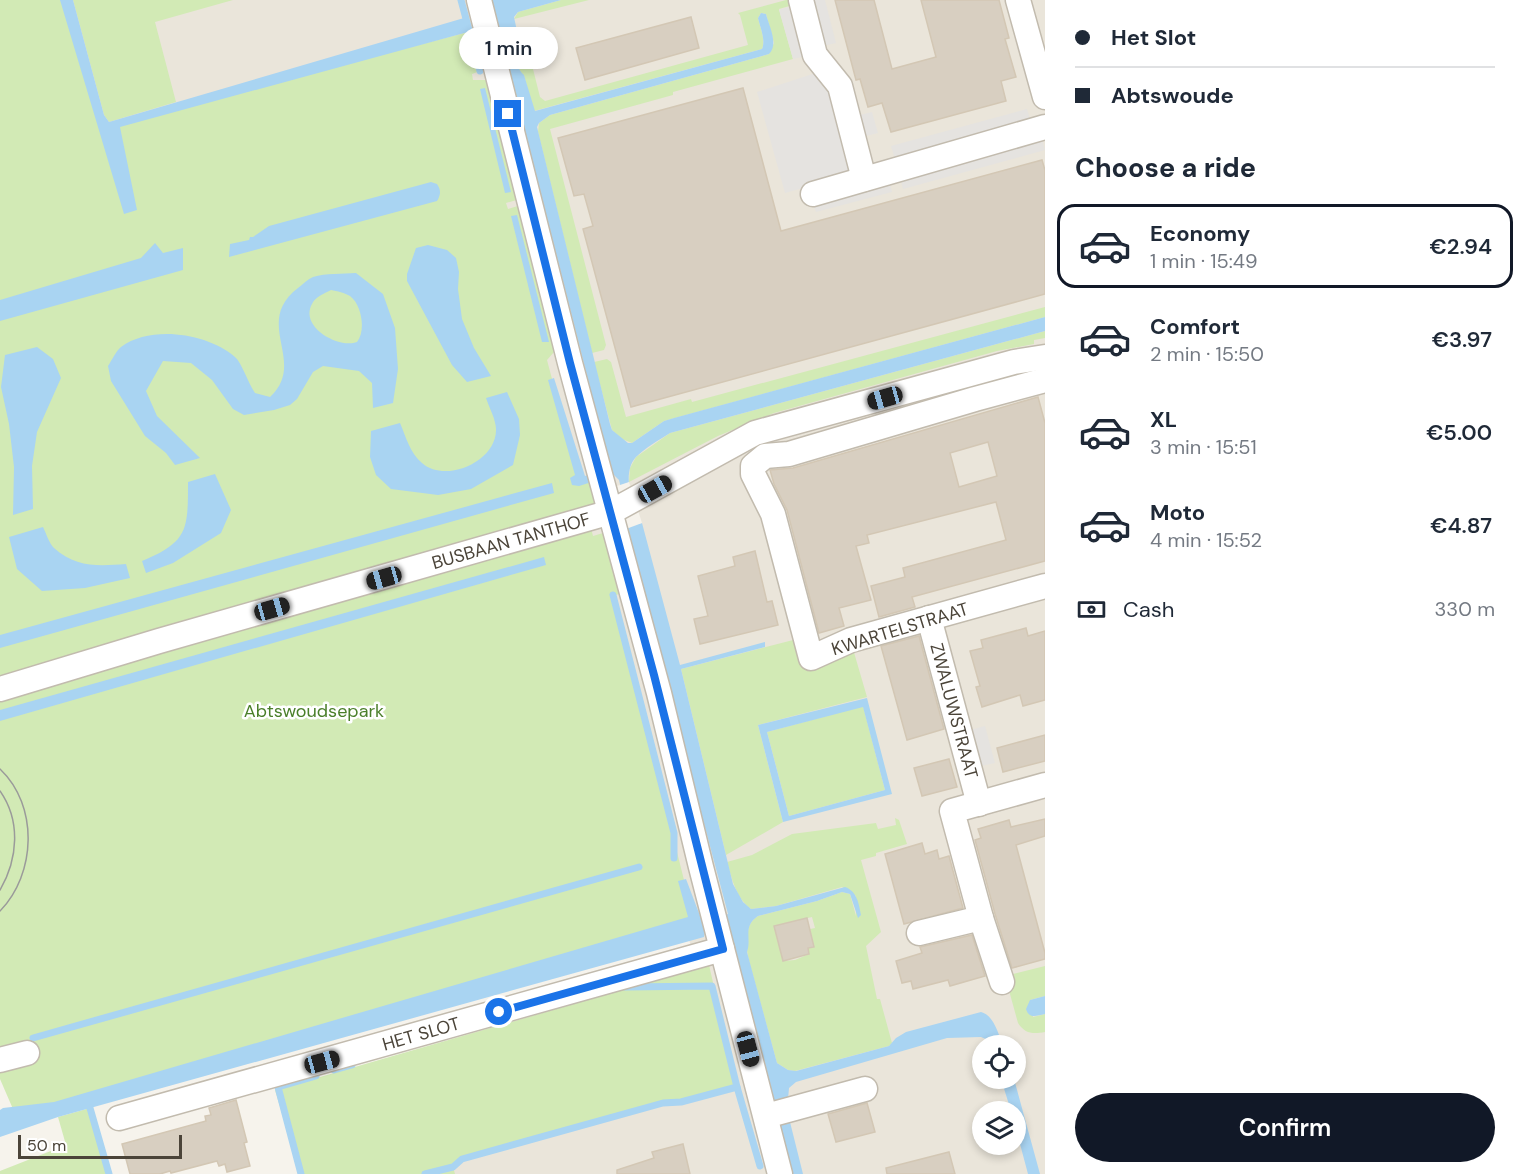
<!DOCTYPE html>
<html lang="en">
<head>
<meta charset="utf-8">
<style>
	:root { --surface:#fff; --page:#f2f2f3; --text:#1f2937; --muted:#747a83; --line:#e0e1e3; --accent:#111827 }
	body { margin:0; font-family:"DM Sans",sans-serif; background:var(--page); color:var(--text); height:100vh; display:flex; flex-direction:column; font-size:22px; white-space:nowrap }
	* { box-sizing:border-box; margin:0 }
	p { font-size:20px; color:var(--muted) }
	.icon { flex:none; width:33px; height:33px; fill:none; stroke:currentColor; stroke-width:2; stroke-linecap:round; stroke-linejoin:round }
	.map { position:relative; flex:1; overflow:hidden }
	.details { display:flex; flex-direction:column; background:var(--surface); width:480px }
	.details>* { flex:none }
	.guide { display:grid; align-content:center; height:132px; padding:0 30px; background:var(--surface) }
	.controls { position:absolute; left:972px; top:1035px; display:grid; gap:12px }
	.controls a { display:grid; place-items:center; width:54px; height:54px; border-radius:50%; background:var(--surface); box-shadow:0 3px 9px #0003; font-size:30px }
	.scale { position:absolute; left:18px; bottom:15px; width:164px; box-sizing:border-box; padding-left:6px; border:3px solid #4b4439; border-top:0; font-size:16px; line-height:21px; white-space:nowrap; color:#4b4439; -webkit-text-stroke:4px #fff; paint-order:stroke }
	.end { position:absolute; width:27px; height:27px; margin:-14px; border:8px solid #1a73e8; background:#fff; box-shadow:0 0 0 3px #fff }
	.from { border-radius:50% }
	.bubble { position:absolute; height:42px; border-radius:21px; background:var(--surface); box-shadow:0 3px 9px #0003; font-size:20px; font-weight:600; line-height:42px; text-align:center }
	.car { position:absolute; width:18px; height:36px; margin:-18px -9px; border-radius:8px; box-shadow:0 0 4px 2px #0007; background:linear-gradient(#222 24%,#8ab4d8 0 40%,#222 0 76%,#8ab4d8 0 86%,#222 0) }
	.guide b { display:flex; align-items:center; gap:21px; height:57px; font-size:22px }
	.guide b+b { border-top:2px solid var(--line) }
	.guide i { width:15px; height:15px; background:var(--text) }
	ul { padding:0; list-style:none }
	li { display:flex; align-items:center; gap:18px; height:84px; margin:0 12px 9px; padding:0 18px; border:3px solid transparent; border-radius:18px }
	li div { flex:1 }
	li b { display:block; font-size:22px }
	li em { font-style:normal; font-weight:600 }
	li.selected { border-color:var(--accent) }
	li>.icon { width:54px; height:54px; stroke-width:1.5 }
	h2 { padding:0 30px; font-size:27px; line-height:72px }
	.pay { display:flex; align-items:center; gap:15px; height:66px; padding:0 30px; font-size:22px }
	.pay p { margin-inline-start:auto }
	.cta { display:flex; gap:12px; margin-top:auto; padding:12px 30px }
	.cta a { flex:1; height:69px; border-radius:36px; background:var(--accent); color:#fff; font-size:24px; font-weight:600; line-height:69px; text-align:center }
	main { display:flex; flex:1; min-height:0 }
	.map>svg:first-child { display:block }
	.residential { fill:#eae5da; fill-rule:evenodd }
	.green { fill:#d2eab5; fill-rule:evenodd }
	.parking { fill:#e5e3e0 }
	.water { fill:#a9d4f2; fill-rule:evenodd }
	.pier { fill:#f6f3ec }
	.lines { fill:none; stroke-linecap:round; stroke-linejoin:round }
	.stream { stroke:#a9d4f2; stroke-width:7 }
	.building { fill:#d8cfc1; stroke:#d3c7b4; stroke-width:1.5; fill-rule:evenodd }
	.minor-casing { stroke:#c2bbae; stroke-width:27 }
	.minor { stroke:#fff; stroke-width:24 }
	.tram { stroke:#9a9a9a; stroke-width:1.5 }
	.route { stroke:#1a73e8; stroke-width:8 }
	.labels { text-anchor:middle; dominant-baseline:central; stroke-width:5; stroke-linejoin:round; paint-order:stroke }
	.street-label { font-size:18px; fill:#4b4439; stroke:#fff }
	.park-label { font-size:18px; fill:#4a7f2a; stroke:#fff }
</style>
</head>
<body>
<main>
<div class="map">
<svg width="1045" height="1174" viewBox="0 0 1045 1174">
	<rect width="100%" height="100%" fill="#f6f3ec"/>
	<path class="residential" d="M 0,0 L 1045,0 L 1045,1174 L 447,1174 L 442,1156 L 727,1075 L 658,829 ZM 982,1046 L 1016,1046 L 1016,1078 L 982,1078 ZM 982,1112 L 1016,1112 L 1016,1144 L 982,1144 Z"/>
	<g class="green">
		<path d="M 0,0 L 65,0 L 103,128 L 468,32 L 480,71 L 472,74 L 473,80 L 488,80 L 520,199 L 506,203 L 508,209 L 521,205 L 556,346 L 554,352 L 547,360 L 580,485 L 590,482 L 596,505 L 586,508 L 593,536 L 603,533 L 619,594 L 613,596 L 697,932 L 16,1116 L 0,1079 Z"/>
		<path d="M 73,0 L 233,0 L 155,22 L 176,102 L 109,122 L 104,115 Z"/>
		<path d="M 561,0 L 589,0 L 514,19 L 518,12 Z"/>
		<path d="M 786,0 L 792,0 L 793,5 L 779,9 L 793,59 L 673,92 L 673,95 L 550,129 L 606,345 L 604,350 L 592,353 L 538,132 L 539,123 L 550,115 L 769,54 L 774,43 L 766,14 L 761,13 L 758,18 C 760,27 766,40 762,49 L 534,111 L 524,76 C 514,68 512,41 517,31 L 522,29 L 528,32 L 521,35 L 531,61 L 540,97 L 545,101 L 748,45 L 740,15 L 738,13 Z"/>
		<path d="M 1045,307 L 1045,317 L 664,421 L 632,443 L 622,439 L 612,430 L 594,362 L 607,359 L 611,362 L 626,417 L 691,399 L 692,402 Z"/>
		<path d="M 1045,331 L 1045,338 L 1034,340 L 1034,344 L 997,351 L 774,413 L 718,436 L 629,482 L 630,468 L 636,457 L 670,433 Z"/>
		<path d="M 797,639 L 806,668 L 843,657 L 853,649 L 867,697 L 758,725 L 783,822 L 726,855 L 681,669 Z"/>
		<path d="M 863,706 L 885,790 L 789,816 L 767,732 Z"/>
		<path d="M 895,818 L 899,820 L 907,844 L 876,853 L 876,856 L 861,860 L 881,932 L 866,946 L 877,999 L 880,999 L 892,1043 L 889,1046 L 795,1071 L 788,1070 L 777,1063 L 749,961 L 747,951 C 751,938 742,927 758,916 L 817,901 L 842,892 L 850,894 L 856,916 L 856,896 L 842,887 L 776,906 L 751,909 C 736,898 732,879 727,862 L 752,855 L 792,834 L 876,823 L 878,829 L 896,825 ZM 812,917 L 815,928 L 810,929 L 814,947 L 808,948 L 809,954 L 795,960 L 784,961 L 775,926 Z"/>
		<path d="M 709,965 L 737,1087 L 681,1102 L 663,1103 L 462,1159 L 453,1167 L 455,1174 L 300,1174 L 275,1090 Z"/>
		<path d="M 1045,966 L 1045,996 L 1030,1000 L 1033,1017 L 1045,1014 L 1045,1032 C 1033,1034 1025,1034 1018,1023 L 1005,976 Z"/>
		<path d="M 90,1108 L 109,1174 L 0,1174 L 0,1171 L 66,1145 L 58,1117 Z"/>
	</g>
	<g class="parking">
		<path d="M 810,0 L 825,0 L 836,43 L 823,46 Z"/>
		<path d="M 792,6 L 806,56 L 793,59 L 779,10 Z"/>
		<path d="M 834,67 L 856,116 L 872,112 L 878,133 L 862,137 L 871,161 L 878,164 L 884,163 L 892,192 L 816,212 L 812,201 L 803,188 L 785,193 L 757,92 Z"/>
		<path d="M 1027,109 L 1031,122 L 895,159 L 891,146 Z"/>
		<path d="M 1042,139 L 1045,150 L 903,189 L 900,178 Z"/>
		<path d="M 985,726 L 995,763 L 981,766 L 970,730 Z"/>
	</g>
	<g class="water">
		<path d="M 60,0 L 73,0 L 104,115 L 109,122 L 464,18 L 468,32 L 120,127 L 137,210 L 124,214 Z"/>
		<path d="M 492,0 L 561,0 L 518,12 L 514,17 L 517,31 C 512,41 514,68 524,75 L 535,111 L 762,49 C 766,40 760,27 758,18 L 761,13 L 766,14 C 769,26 779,44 769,54 L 550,115 L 539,123 L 537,127 L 610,424 L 612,430 L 628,443 L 632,443 L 664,421 L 674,418 L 1045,317 L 1045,331 L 670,433 C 659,440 645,448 636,457 C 621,473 633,506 638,524 L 642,523 L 680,665 L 765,642 L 765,647 L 681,669 L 733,884 L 743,902 L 751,909 L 776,906 L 845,887 C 857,891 859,904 861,915 L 858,918 L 850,894 L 842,892 L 817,901 L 758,916 C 742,927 752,938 747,952 L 777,1063 L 788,1070 L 796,1071 L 889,1046 L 896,1038 L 906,1032 L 981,1012 C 994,1015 998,1034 1003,1045 L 992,1045 L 988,1040 L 981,1037 L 947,1038 L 796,1082 L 789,1088 L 788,1099 L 773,1103 L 729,925 L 705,931 L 704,937 L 58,1117 L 0,1137 L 0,1110 L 3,1108 L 54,1102 L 688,917 L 678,881 L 686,879 L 702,921 L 728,914 L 626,529 L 630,527 L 619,480 L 614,475 L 579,486 L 572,485 L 570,478 L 575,475 L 548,380 L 554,378 L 585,476 L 612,468 L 605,447 Z"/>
		<path d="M 485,88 L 511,192 L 505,193 L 480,89 Z"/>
		<path d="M 431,182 L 437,184 C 441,190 441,194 437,201 L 229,257 L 230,244 L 249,240 L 250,237 L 253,237 L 269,226 Z"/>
		<path d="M 517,215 L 549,342 L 542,342 L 511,216 Z"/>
		<path d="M 155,243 L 163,253 L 183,248 L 183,270 L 0,321 L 0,300 L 141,258 Z"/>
		<path d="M 428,245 L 447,250 L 456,258 L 459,272 L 458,289 L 462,319 L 474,348 L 491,376 L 467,382 L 452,365 L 407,281 L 407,274 L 416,248 Z"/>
		<path d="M 356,273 L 383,294 L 395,328 L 398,369 L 393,403 L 373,408 L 372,383 L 359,371 L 323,366 L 313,372 L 297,399 L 290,405 L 274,410 L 244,415 L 233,409 L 212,380 L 191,363 L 163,361 L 146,391 L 157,416 L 200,458 L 175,465 L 166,453 L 145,436 L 111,381 L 108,366 C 112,360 116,351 121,347 C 151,325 207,333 235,357 C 242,363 248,383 255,393 L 270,397 C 308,362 252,323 298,288 C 303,284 308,279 313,277 C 326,273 342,274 356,273 ZM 331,290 C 337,291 345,293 350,296 C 362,305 366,331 357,342 C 339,349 299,327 312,304 C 315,297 325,293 331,290 Z"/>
		<path d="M 37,347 L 53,359 L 61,378 L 37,432 L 32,466 L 33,509 L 13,515 L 14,467 L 9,424 L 1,387 L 5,355 Z"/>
		<path d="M 507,392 L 519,419 L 520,435 L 513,465 L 471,489 L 438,495 L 391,489 L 376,475 L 370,457 L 371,431 L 400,423 C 406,437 410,453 422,463 C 446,484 497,461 496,429 C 496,420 489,407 486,398 Z"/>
		<path d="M 215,474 L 231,510 L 221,533 L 173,563 L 146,573 L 142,561 C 188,542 188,530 188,482 Z"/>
		<path d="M 552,483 L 554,493 L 0,648 L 0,635 Z"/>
		<path d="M 43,527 C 46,533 49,543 54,548 C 76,568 99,566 126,564 L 130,578 L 85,588 L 42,591 L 17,569 L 9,537 Z"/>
		<path d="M 544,557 L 546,565 L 0,721 L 0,710 Z"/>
		<path d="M 867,698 L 892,794 L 783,822 L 758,725 ZM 863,707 L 885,790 L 789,816 L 767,732 Z"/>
		<path d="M 1045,996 L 1045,1014 C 1036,1016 1029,1019 1026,1009 L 1030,1000 Z"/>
		<path d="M 1001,1079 L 1014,1079 L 1040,1174 L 1028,1174 L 1016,1129 L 1016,1112 L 1011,1111 Z"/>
		<path d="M 790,1122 L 803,1174 L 792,1174 L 780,1124 Z"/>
	</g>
	<path class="pier" d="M 629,482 L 642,523 L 626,529 L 625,526 L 627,526 L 617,486 Z"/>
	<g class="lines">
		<g class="stream">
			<path d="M 461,0 L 480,71"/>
			<path d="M 613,595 L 674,833 L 674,858"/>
			<path d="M 33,1038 L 639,867"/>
			<path d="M 334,1070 L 352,1065"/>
			<path d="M 737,1087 L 760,1166"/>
			<path d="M 90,1108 L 109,1174"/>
			<path d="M 301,1174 L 278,1087 L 316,1076"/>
			<path d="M 425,1174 L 453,1167 L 462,1159 L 663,1103 L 681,1102 L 737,1087 L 712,986 L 625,987"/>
		</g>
	</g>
	<g class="building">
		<path d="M 835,0 L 874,0 L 892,69 L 936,57 L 921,0 L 999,0 L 1009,38 L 1005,39 L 1016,77 L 1001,81 L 1006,101 L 891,132 L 882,103 L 868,107 L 860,79 L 856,80 Z"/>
		<path d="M 691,17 L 699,48 L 585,80 L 576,48 Z"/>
		<path d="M 743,88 L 781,231 L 1042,160 L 1045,170 L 1045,294 L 631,407 L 583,229 L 593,226 L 584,194 L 574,196 L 558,138 Z"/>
		<path d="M 1038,397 L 1045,423 L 1045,561 L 912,597 L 915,607 L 879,617 L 871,586 L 905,577 L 903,568 L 1006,540 L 996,502 L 867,535 L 869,543 L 856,546 L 871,600 L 839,608 L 844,626 L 819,633 L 787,510 L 774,484 L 770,470 L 793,468 ZM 988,442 L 997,476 L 959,487 L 950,453 Z"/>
		<path d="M 755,551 L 767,602 L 772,601 L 778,625 L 700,644 L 694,619 L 708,616 L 698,576 L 735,566 L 733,557 Z"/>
		<path d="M 1026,628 L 1028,636 L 1045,631 L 1045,700 L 1023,706 L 1020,695 L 982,707 L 976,687 L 980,686 L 970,651 L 983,648 L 981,640 Z"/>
		<path d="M 919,636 L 944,729 L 907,740 L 881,646 Z"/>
		<path d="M 1045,735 L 1045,761 L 1003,772 L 997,748 Z"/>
		<path d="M 949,759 L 957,787 L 922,796 L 914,768 Z"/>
		<path d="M 1045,819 L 1045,836 L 1016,845 L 1045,953 L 1045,959 L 1012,968 L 995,914 L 975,840 L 981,838 L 978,829 L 1009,820 L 1011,827 Z"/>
		<path d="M 922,843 L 925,854 L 937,850 L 939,859 L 949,856 L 963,908 L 904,924 L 885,854 Z"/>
		<path d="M 807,918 L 814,947 L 808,948 L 809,954 L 783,961 L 774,926 Z"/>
		<path d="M 972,935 L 985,976 L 950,986 L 948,980 L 913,989 L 911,981 L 902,983 L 896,961 L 922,953 L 920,947 Z"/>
		<path d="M 236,1100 L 247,1142 L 244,1143 L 250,1166 L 227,1172 L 225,1164 L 219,1166 L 217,1161 L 171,1173 L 170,1171 L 160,1174 L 130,1174 L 122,1144 L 206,1121 L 205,1116 L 211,1115 L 209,1108 Z"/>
		<path d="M 867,1103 L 875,1132 L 836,1142 L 828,1114 Z"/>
		<path d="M 683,1144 L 690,1174 L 617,1174 L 617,1170 L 654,1158 L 652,1152 Z"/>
		<path d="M 949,1152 L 955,1174 L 887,1174 L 886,1168 Z"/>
	</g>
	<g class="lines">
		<g class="minor-casing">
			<g id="minor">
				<path d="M 479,0 L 570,363 L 659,693 L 701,867 L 780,1174"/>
				<path d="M 801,0 L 815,55 L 840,86 L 864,179"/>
				<path d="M 1018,0 L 1045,97"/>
				<path d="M 813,194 L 1045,127"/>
				<path d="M 1045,380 L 975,399 L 789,454 L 765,456 L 753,466 L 753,474 L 773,514 L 811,658 L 851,640 L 1045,586"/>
				<path d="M 929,618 L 979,804"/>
				<path d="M 0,689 L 159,641 L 611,512 L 755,433 L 1014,362 L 1045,357"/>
				<path d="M 981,918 L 1002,982"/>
				<path d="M 919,933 L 981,918 L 952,811 L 1045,785"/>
				<path d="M 0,1060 L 27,1053"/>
				<path d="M 766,1116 L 865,1089"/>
				<path d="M 119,1118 L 722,949"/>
			</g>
		</g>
		<use href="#minor" class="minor"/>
		<g class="tram">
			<path d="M 0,769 C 39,806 36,874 0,911"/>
			<path d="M 0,791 C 21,821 18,859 0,890"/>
		</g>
	</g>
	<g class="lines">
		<path class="route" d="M 499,1012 L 723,949 L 654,675 L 570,363 L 508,114"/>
	</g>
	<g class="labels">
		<g class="street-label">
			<text transform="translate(511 541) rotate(-16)">BUSBAAN TANTHOF</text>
			<text transform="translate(900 629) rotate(-17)">KWARTELSTRAAT</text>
			<text transform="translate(954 711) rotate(75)">ZWALUWSTRAAT</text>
			<text transform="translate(421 1034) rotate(-16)">HET SLOT</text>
		</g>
		<g class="park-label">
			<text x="314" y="711">Abtswoudsepark</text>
		</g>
	</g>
</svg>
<div class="controls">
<a><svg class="icon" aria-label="locate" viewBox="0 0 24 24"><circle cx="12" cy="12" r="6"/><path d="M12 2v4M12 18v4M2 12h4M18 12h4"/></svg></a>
<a><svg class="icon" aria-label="layers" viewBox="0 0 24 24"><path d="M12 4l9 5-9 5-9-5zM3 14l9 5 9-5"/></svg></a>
</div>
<div class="scale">50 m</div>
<i class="end from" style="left:499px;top:1012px"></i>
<i class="end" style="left:508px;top:114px"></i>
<div class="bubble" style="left:459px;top:27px;width:99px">1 min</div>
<i class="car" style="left:885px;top:398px;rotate:254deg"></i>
<i class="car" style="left:655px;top:489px;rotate:61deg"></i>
<i class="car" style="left:384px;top:578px;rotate:254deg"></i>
<i class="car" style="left:272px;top:609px;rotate:74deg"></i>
<i class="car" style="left:748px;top:1049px;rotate:165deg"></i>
<i class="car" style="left:322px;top:1062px;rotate:75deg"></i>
</div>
<section class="details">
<div class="guide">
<b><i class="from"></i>Het Slot</b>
<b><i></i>Abtswoude</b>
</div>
<h2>Choose a ride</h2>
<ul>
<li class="selected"><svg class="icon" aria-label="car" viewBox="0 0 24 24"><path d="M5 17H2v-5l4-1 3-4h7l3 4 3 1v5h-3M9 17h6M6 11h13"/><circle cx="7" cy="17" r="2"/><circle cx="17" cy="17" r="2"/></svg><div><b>Economy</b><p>1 min · 15:49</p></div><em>€2.94</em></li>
<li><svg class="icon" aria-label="car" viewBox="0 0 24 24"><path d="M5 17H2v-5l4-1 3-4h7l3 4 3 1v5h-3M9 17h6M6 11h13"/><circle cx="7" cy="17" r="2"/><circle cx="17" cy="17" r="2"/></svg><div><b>Comfort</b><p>2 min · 15:50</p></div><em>€3.97</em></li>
<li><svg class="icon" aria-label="car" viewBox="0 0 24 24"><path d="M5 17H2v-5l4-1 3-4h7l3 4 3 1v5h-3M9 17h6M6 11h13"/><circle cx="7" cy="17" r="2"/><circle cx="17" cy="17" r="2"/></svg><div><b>XL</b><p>3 min · 15:51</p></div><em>€5.00</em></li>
<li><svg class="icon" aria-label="car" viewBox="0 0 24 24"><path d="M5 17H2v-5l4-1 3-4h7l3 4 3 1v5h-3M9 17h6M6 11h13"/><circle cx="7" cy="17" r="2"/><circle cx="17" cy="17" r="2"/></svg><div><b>Moto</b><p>4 min · 15:52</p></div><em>€4.87</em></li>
</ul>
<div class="pay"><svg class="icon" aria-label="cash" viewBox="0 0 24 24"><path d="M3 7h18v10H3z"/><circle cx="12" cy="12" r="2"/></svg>Cash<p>330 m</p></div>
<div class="cta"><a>Confirm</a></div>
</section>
</main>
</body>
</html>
